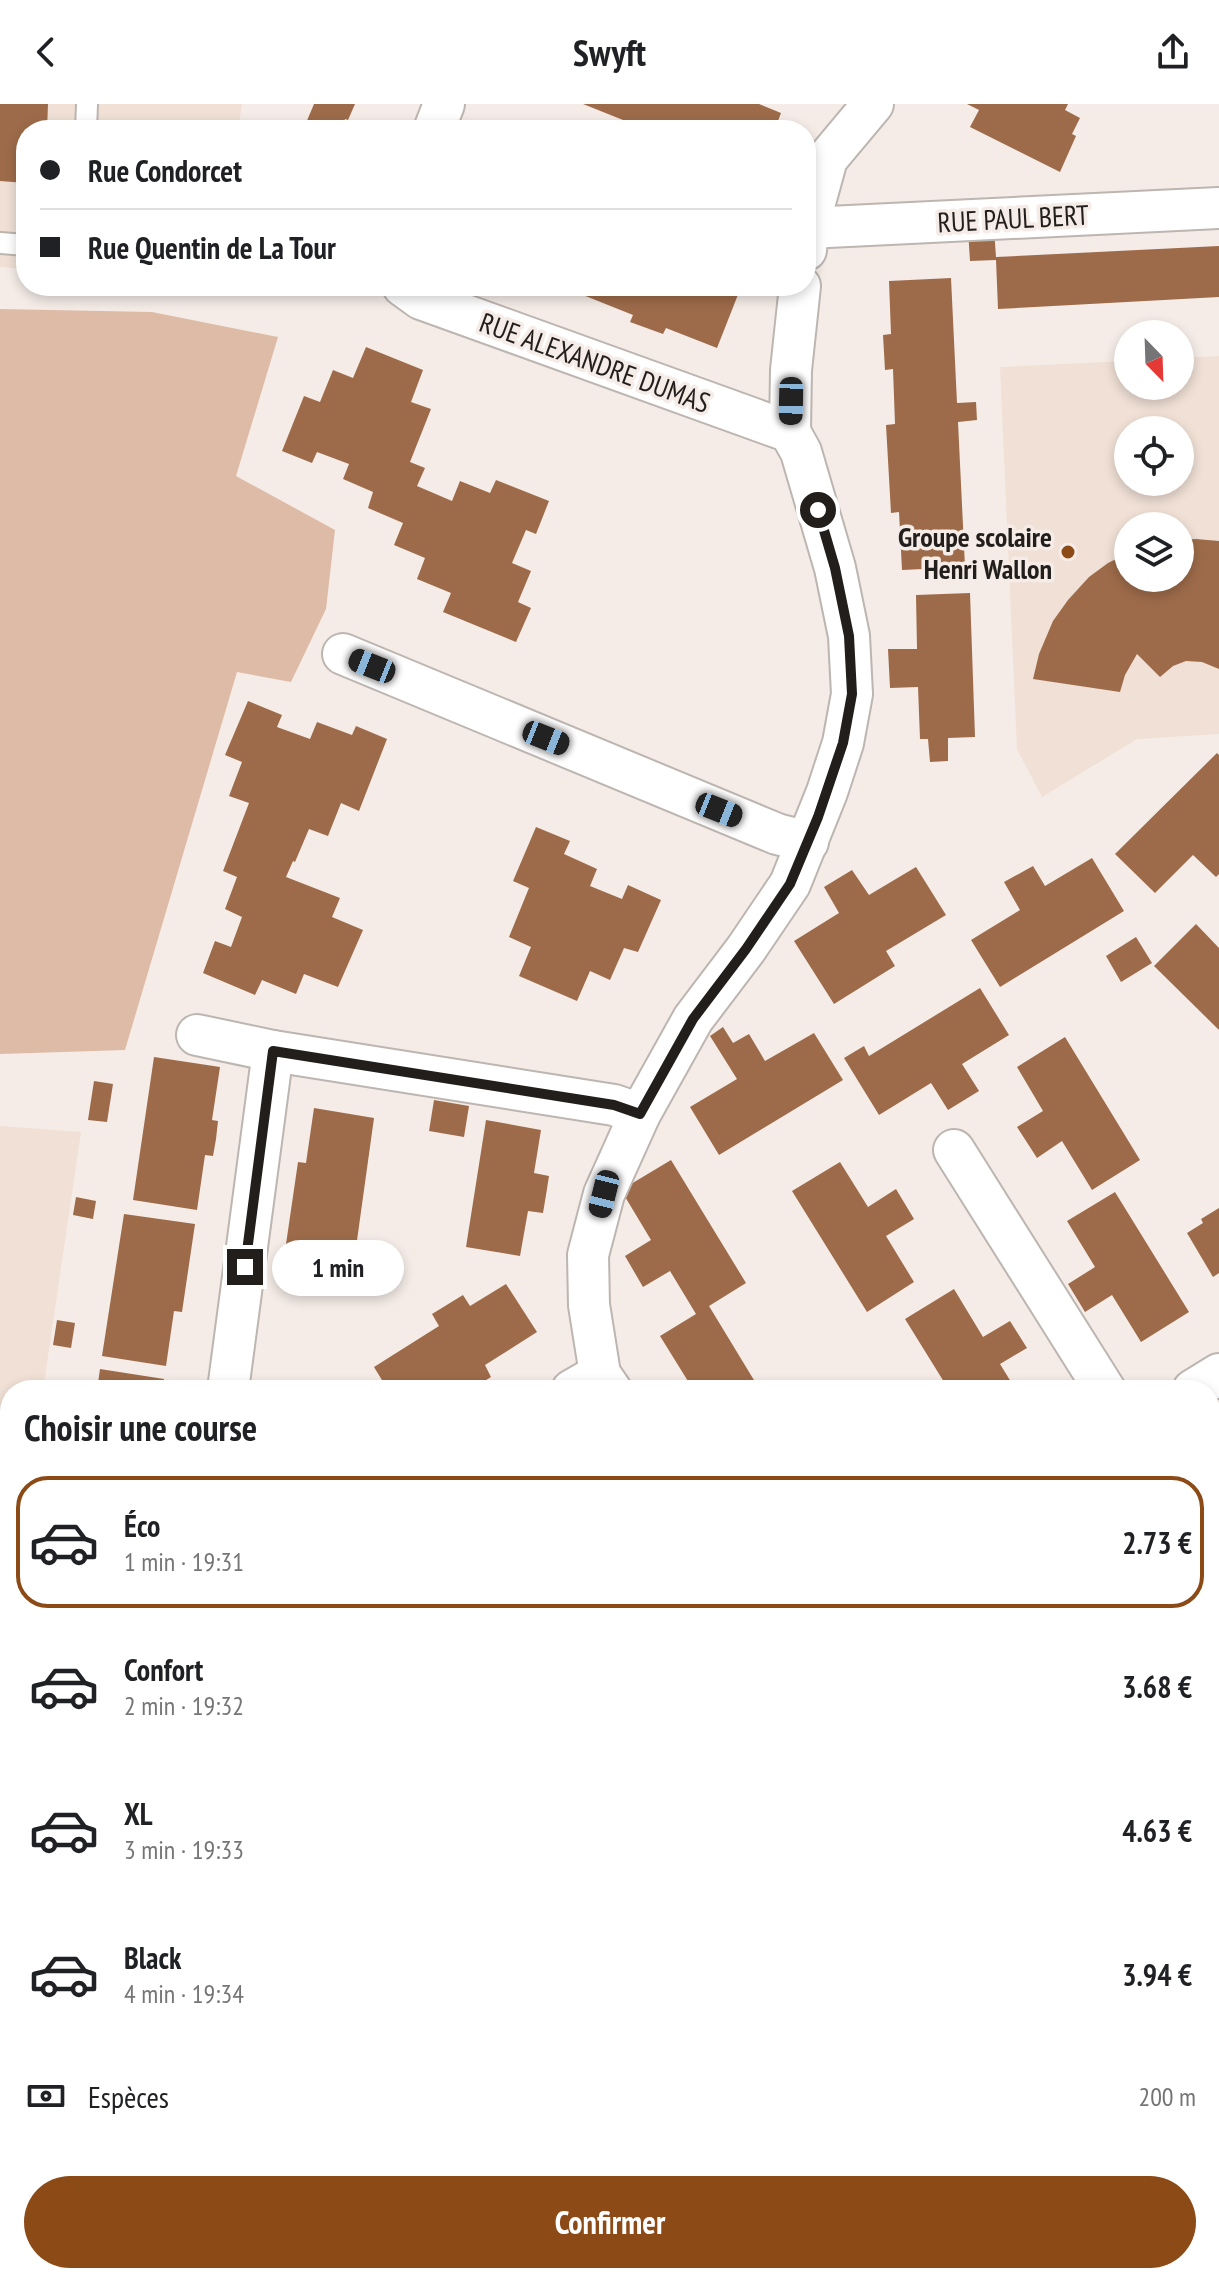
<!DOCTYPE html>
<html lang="fr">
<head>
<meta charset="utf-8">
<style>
	:root { --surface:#fff; --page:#f6f6f6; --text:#202124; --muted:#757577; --line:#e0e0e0; --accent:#8b4a16 }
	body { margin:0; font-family:"PT Sans Narrow",sans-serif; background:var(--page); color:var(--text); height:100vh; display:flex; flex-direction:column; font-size:30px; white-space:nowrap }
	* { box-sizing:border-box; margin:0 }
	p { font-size:26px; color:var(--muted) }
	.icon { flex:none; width:44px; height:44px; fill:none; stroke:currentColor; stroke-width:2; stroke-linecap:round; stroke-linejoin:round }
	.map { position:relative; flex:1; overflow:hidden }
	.side { position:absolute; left:0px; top:1276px; width:1220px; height:904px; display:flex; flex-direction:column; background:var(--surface); border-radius:32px 32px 0 0; box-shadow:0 4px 12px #0003 }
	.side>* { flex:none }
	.hud { position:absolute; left:16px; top:16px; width:800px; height:176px; border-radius:32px; box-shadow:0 4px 12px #0003; display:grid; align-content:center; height:176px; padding:0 24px; background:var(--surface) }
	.needle { width:52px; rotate:157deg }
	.fabs { position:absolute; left:1114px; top:216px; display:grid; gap:16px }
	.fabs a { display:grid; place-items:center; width:80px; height:80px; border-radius:50%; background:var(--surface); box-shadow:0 4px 12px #0003; font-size:40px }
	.end { position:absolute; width:36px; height:36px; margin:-18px; border:10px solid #211e1c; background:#fff; box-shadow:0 0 0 4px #fff }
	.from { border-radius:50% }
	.bubble { position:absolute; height:56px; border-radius:28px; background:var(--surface); box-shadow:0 4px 12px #0003; font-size:26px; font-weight:800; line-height:56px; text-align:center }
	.car { position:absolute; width:24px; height:48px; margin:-24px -12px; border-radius:10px; box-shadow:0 0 6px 2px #0007; background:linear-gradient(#222 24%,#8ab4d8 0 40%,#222 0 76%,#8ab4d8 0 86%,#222 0) }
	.hud b { display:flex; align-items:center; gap:28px; height:76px; font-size:30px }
	.hud b+b { border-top:2px solid var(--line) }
	.hud i { width:20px; height:20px; background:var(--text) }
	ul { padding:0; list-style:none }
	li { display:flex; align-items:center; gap:24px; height:132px; margin:0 16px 12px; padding:0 8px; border:4px solid transparent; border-radius:32px }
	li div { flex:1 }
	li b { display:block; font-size:30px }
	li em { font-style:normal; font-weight:800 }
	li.on { border-color:var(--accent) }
	li>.icon { width:72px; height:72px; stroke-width:1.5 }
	h2 { padding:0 24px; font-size:36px; line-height:96px }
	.pay { display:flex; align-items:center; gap:20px; height:88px; padding:0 24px; font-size:30px }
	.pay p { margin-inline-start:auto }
	.primary-button { display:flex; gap:16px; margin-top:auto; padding:16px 24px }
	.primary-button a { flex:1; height:92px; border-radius:48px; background:var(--accent); color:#fff; font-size:32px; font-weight:800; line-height:92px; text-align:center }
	header { display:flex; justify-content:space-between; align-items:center; height:104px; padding:0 24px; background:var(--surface); font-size:36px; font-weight:800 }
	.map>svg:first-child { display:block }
	.built { fill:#f0e0d6; fill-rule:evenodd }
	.green { fill:#ddbba6 }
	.building { fill:#9d6b4a }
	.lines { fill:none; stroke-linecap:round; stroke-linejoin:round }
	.lane-casing { stroke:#bdb5b0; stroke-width:24 }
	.street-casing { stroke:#bdb5b0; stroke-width:44 }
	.secondary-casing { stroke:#bdb5b0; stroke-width:48 }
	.lane { stroke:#fff; stroke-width:20 }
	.street { stroke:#fff; stroke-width:40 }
	.secondary { stroke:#fff; stroke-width:44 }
	.route { stroke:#211e1c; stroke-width:10 }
	.poi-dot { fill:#8b4a16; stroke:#f5ece7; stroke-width:3 }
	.labels { text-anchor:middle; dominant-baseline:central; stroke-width:7; stroke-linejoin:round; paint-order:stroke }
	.street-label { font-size:28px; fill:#211e1c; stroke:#f5ece7 }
	.poi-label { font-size:28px; font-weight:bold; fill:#211e1c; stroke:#f5ece7; text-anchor:end }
</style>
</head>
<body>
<header><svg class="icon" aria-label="back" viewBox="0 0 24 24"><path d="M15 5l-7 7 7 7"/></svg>Swyft<svg class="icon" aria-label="share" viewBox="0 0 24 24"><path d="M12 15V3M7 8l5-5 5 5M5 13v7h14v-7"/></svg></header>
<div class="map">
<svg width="1219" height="2180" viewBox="0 0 1219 2180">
	<rect width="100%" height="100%" fill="#f5ece7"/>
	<g class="built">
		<path d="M 0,0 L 242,0 L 238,26 L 26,26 L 26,165 L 0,163 Z"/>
		<path d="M 1219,252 L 1219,630 L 1137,635 L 1042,693 L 1017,645 L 1000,263 L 1128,257 L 1128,282 L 1180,282 L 1180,254 ZM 1128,326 L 1180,326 L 1180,378 L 1128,378 ZM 1128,422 L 1180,422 L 1180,474 L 1128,474 Z"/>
		<path d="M 0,1022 L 81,1028 L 43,1286 L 10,1286 L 10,1515 L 0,1583 Z"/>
	</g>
	<g class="green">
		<path d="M 0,205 L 152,208 L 278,233 L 236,372 L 335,426 L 326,505 L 291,578 L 237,568 L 125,946 L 0,950 Z"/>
		<path d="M 0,2165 L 10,2166 L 10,2170 L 72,2170 L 212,2180 L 0,2180 Z"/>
	</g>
	<g class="building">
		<path d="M 0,0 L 48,0 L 47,26 L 26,26 L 26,79 L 0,77 Z"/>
		<path d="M 314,0 L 355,0 L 348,16 L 345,15 L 341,26 L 297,26 L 301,17 L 306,19 Z"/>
		<path d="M 583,0 L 759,0 L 781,9 L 778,17 L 800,26 L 648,26 Z"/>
		<path d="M 967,0 L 1068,0 L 1065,6 L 1080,14 L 1072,30 L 1076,32 L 1060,68 L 970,23 L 979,6 Z"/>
		<path d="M 994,125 L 996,153 L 1219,142 L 1219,193 L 998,205 L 996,156 L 970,157 L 968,126 Z"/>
		<path d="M 951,174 L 957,299 L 976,298 L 977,316 L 958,318 L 965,463 L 902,466 L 899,408 L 891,409 L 886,321 L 895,320 L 893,265 L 885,266 L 883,231 L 891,230 L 889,177 Z"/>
		<path d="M 587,182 L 737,182 L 741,183 L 717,244 L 666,224 L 663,230 L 630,218 L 633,211 L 583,191 Z"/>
		<path d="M 366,243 L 423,266 L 411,298 L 431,305 L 410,358 L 425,364 L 417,382 L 452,397 L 460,377 L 490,389 L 496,376 L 549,397 L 536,430 L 526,426 L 512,459 L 531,467 L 518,498 L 531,504 L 516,538 L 443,508 L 451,489 L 417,475 L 425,454 L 394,441 L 403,419 L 368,404 L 373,388 L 343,375 L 349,360 L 317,348 L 312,359 L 282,347 L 304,292 L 320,298 L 333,266 L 353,274 Z"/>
		<path d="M 1196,435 L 1219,437 L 1219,565 L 1202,558 L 1186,557 L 1173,562 L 1160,573 L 1137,550 L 1125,571 L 1120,588 L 1033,575 L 1039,550 L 1053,517 L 1068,496 L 1089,473 L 1108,459 L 1128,449 L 1128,474 L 1180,474 L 1180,436 Z"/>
		<path d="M 970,489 L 975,633 L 948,634 L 948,657 L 930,658 L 928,635 L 920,635 L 918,583 L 890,584 L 888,545 L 917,545 L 916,491 Z"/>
		<path d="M 248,597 L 282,611 L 277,623 L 310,635 L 317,618 L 352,631 L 356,622 L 387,635 L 359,707 L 341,699 L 328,732 L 309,725 L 295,758 L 293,757 L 286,773 L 340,794 L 332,813 L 363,826 L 338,883 L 304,870 L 296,890 L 262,876 L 255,891 L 203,869 L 215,837 L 231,843 L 242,813 L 225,805 L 237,773 L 223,767 L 249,699 L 229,692 L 242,658 L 225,651 Z"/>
		<path d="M 1217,649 L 1219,651 L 1219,770 L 1216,773 L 1193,751 L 1155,789 L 1115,750 Z"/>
		<path d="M 536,723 L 570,737 L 564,750 L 597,765 L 590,782 L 622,795 L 628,781 L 661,796 L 638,848 L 624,844 L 610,876 L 590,867 L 577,897 L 519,872 L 531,843 L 509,833 L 529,784 L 513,777 Z"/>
		<path d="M 1092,754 L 1124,807 L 1000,883 L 971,836 L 1020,806 L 1004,778 L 1033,762 L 1045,782 Z"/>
		<path d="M 916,763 L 946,811 L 886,847 L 895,862 L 834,900 L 794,837 L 839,809 L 824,783 L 852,766 L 869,791 Z"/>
		<path d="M 1196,820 L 1219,844 L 1219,926 L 1154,862 Z"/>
		<path d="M 1136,833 L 1152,859 L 1121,878 L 1106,852 Z"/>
		<path d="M 980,884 L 1009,931 L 962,960 L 979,987 L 948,1006 L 931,979 L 879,1011 L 844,954 L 864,942 L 869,952 Z"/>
		<path d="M 723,923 L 733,939 L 749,930 L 765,957 L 814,929 L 843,976 L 719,1051 L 690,1003 L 737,975 L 710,932 Z"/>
		<path d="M 1065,933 L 1140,1056 L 1092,1086 L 1062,1037 L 1037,1054 L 1017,1023 L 1043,1007 L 1017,963 Z"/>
		<path d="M 154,953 L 220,963 L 212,1016 L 218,1017 L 216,1035 L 213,1052 L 205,1051 L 197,1106 L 133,1096 Z"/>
		<path d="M 94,977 L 113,980 L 107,1018 L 88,1016 Z"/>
		<path d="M 434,996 L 469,1002 L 464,1033 L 429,1027 Z"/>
		<path d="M 314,1004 L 374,1014 L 354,1158 L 348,1156 L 344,1182 L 300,1176 L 304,1150 L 285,1147 L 298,1058 L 306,1059 Z"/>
		<path d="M 486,1016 L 541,1026 L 534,1069 L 549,1072 L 546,1091 L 543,1109 L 528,1107 L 520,1152 L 466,1143 Z"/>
		<path d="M 671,1056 L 746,1179 L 709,1202 L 760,1286 L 684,1286 L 691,1282 L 660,1232 L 696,1210 L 670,1167 L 643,1183 L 625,1152 L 651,1136 L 621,1086 Z"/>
		<path d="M 840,1058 L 868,1103 L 896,1085 L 914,1115 L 886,1132 L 914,1178 L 867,1208 L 792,1087 Z"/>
		<path d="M 1115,1088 L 1189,1208 L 1141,1238 L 1112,1191 L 1085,1208 L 1068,1180 L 1095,1163 L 1067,1117 Z"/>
		<path d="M 76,1093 L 96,1097 L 93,1115 L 73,1111 Z"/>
		<path d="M 1219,1104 L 1219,1169 L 1213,1173 L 1187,1129 L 1203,1119 L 1201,1115 Z"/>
		<path d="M 124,1110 L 195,1120 L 182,1208 L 174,1207 L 166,1262 L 102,1252 Z"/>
		<path d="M 506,1180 L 537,1228 L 485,1261 L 491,1273 L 470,1286 L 457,1286 L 454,1281 L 445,1286 L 388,1286 L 374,1263 L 439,1222 L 432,1210 L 463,1191 L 470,1202 Z"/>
		<path d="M 954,1185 L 983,1233 L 1010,1217 L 1027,1244 L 1000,1260 L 1016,1286 L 949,1286 L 905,1215 Z"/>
		<path d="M 57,1216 L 75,1219 L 71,1244 L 53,1241 Z"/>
		<path d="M 100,1265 L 164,1275 L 162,1286 L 97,1286 Z"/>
		<path d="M 1210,1434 L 1219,1449 L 1219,1557 L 1210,1542 Z"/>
		<path d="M 0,1614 L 10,1615 L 10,1680 L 0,1679 Z"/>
		<path d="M 1210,1716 L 1219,1730 L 1219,1789 L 1210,1794 Z"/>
		<path d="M 0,1810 L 10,1812 L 10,1877 L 0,1876 Z"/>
		<path d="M 0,1954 L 10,1955 L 10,2027 L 0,2025 Z"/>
		<path d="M 1214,2060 L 1219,2060 L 1219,2116 L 1210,2115 L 1210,2076 L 1213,2076 Z"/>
	</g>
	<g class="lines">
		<g class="lane-casing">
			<g id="lane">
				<path d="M 86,26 L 87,0"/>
				<path d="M 0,139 L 26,141"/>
			</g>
		</g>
		<g class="street-casing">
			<g id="street">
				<path d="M 434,26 L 444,0"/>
				<path d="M 808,124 L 1219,104"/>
				<path d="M 806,146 L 808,124 L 827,55 L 873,0"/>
				<path d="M 403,182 L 421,195 L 790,328"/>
				<path d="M 343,550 L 777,730 L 808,738"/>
				<path d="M 197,931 L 273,947 L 614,1001 L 640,1010"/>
				<path d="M 954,1046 L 1105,1286"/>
				<path d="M 228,1286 L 273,947"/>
				<path d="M 572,1286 L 600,1270"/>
				<path d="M 611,1286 L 600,1270 L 589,1201 L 588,1151 L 604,1090 L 640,1010 L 693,915 L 746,845 L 790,780 L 827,688 L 843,639 L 852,590 L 849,532 L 835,464 L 801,348 L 790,328 L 791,266 L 800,182"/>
				<path d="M 1193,1286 L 1219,1270"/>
				<path d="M 1210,1934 L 1217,1945"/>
				<path d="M 1115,2172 L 1219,2178"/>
			</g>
		</g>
		<g class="secondary-casing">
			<g id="secondary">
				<path d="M 0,2106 L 10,2107"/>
				<path d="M 1089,2170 L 1115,2172 L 1113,2180"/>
			</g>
		</g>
		<use href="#lane" class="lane"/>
		<use href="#street" class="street"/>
		<use href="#secondary" class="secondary"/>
	</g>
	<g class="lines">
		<path class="route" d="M 245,1163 L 273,947 L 614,1001 L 640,1010 L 693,915 L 746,845 L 790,780 L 818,713 L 843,639 L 852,590 L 849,532 L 835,464 L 818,406"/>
	</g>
	<circle class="poi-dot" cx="1068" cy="448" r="8"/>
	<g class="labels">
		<g class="street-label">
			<text transform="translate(1013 114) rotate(-3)">RUE PAUL BERT</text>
			<text transform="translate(595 258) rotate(20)">RUE ALEXANDRE DUMAS</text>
		</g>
		<g class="poi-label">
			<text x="1052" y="432">Groupe scolaire<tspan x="1052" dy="32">Henri Wallon</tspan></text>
		</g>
	</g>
</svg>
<div class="fabs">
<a><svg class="needle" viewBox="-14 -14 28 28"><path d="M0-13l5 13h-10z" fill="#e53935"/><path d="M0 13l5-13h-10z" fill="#757577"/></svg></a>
<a><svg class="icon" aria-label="locate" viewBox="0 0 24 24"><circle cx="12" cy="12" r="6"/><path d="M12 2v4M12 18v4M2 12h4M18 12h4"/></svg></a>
<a><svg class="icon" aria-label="layers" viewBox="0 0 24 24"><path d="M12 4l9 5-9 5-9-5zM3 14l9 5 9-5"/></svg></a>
</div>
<i class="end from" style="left:818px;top:406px"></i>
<i class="end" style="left:245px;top:1163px"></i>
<div class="bubble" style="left:272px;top:1136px;width:132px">1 min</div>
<i class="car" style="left:791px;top:297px;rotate:181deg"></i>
<i class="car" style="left:372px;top:562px;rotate:292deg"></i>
<i class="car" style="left:546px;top:634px;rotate:112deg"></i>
<i class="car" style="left:719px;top:706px;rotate:112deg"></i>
<i class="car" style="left:604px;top:1090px;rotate:194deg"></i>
<div class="hud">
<b><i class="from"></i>Rue Condorcet</b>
<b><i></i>Rue Quentin de La Tour</b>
</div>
<section class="side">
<h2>Choisir une course</h2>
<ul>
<li class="on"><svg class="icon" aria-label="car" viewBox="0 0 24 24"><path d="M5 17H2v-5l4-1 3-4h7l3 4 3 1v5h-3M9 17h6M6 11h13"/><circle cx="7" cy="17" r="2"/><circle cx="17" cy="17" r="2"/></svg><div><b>Éco</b><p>1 min · 19:31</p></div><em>2.73 €</em></li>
<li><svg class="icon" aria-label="car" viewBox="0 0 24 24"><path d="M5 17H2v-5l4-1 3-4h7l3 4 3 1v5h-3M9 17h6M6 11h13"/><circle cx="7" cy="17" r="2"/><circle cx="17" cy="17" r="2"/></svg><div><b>Confort</b><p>2 min · 19:32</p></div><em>3.68 €</em></li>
<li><svg class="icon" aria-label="car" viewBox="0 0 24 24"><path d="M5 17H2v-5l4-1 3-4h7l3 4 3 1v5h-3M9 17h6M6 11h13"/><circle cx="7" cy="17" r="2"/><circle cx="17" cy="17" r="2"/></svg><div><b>XL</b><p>3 min · 19:33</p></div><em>4.63 €</em></li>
<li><svg class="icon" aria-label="car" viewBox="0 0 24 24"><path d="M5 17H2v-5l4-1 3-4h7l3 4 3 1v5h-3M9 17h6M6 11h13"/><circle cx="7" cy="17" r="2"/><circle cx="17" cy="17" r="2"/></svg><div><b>Black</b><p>4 min · 19:34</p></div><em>3.94 €</em></li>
</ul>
<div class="pay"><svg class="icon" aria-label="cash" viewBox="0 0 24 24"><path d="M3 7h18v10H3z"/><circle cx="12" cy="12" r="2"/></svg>Espèces<p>200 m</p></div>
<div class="primary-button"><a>Confirmer</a></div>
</section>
</div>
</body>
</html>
